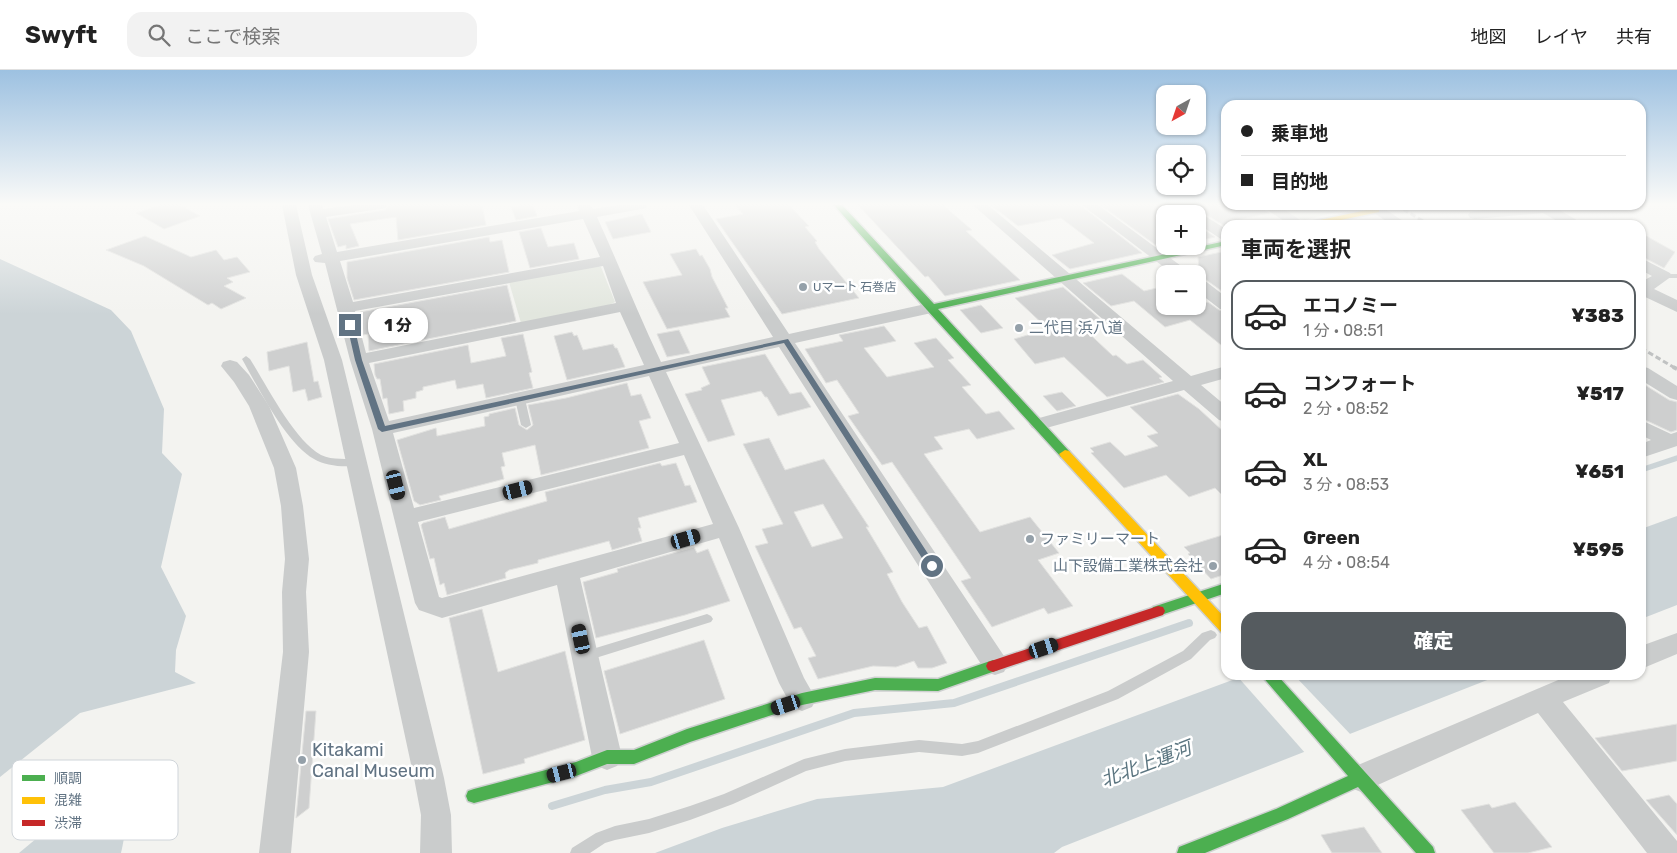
<!DOCTYPE html>
<html lang="ja">
<head>
<meta charset="utf-8">
<style>
	:root { --surface:#fff; --page:#f2f2f2; --text:#222; --muted:#767676; --line:#e0e0e0; --accent:#555b5f }
	body { margin:0; font-family:Rubik,"Noto Sans JP",sans-serif; background:var(--page); color:var(--text); height:100vh; display:flex; flex-direction:column; font-size:19px; white-space:nowrap }
	* { box-sizing:border-box; margin:0 }
	p { font-size:16px; color:var(--muted) }
	.icon { flex:none; width:28px; height:28px; fill:none; stroke:currentColor; stroke-width:2; stroke-linecap:round; stroke-linejoin:round }
	.map { position:relative; flex:1; overflow:hidden }
	.sheet { position:absolute; left:1221px; top:150px; width:425px; height:460px; display:flex; flex-direction:column; background:var(--surface); border-radius:15px; box-shadow:0 1px 4px #0004 }
	.sheet>* { flex:none }
	.hud { position:absolute; left:1221px; top:30px; width:425px; height:110px; border-radius:15px; box-shadow:0 1px 4px #0004; display:grid; align-content:center; height:110px; padding:0 20px; background:var(--surface) }
	.needle { width:32px; rotate:220deg }
	.buttons { position:absolute; left:1156px; top:15px; display:grid; gap:10px }
	.buttons a { display:grid; place-items:center; width:50px; height:50px; border-radius:10px; background:var(--surface); box-shadow:0 1px 4px #0004; font-size:25px }
	.end { position:absolute; width:22px; height:22px; margin:-11px; border:6px solid #617383; background:#fff; box-shadow:0 0 0 2px #fff }
	.from { border-radius:50% }
	.bubble { position:absolute; height:35px; border-radius:15px; background:var(--surface); box-shadow:0 1px 4px #0004; font-size:16px; font-weight:800; line-height:35px; text-align:center }
	.car { position:absolute; width:15px; height:30px; margin:-15px -8px; border-radius:6px; box-shadow:0 0 4px 1px #0007; background:linear-gradient(#222 24%,#8ab4d8 0 40%,#222 0 76%,#8ab4d8 0 86%,#222 0) }
	.hud b { display:flex; align-items:center; gap:18px; height:48px; font-size:19px }
	.hud b+b { border-top:1px solid var(--line) }
	.hud i { width:12px; height:12px; background:var(--text) }
	ul { padding:0; list-style:none }
	li { display:flex; align-items:center; gap:15px; height:70px; margin:0 10px 8px; padding:0 10px; border:2px solid transparent; border-radius:15px }
	li div { flex:1 }
	li b { display:block; font-size:19px }
	li em { font-style:normal; font-weight:800 }
	li.active { border-color:var(--accent) }
	li>.icon { width:45px; height:45px; stroke-width:1.5 }
	h2 { padding:0 20px; font-size:22px; line-height:60px }
	.primary-button { display:flex; gap:10px; margin-top:auto; padding:10px 20px }
	.primary-button a { flex:1; height:58px; border-radius:15px; background:var(--accent); color:#fff; font-size:20px; font-weight:800; line-height:58px; text-align:center }
	header { display:flex; align-items:center; gap:30px; box-sizing:border-box; height:70px; padding:0 25px; background:var(--surface); border-bottom:1px solid var(--line) }
	header strong { font-size:24px }
	nav { display:flex; gap:28px; margin-inline-start:auto; font-size:18px }
	.search { width:350px; height:45px; background:var(--page); display:flex; align-items:center; gap:12px; box-sizing:border-box; padding:0 18px; border-radius:15px; color:var(--muted); font-size:19px }
	.map>svg:first-child { display:block }
	.green { fill:#e2e6de }
	.water { fill:#ccd4d7 }
	.pier { fill:#f3f3f0 }
	.lines { fill:none; stroke-linecap:round; stroke-linejoin:round }
	.stream-far1 { stroke:#ccd4d7; stroke-width:5.5 }
	.stream { stroke:#ccd4d7; stroke-width:8 }
	.building { fill:#cecfcf; stroke:#e2e2e0; fill-rule:evenodd }
	.fast-casing { stroke:#ced0d0; stroke-width:3 }
	.slow-casing { stroke:#ced0d0; stroke-width:3 }
	.jam-casing { stroke:#ced0d0; stroke-width:3 }
	.lane { fill:#cacccc; fill-rule:evenodd }
	.street { fill:#cacccc; fill-rule:evenodd }
	.fast { fill:#4caf50; fill-rule:evenodd }
	.slow { fill:#ffc107; fill-rule:evenodd }
	.jam { fill:#c62828; fill-rule:evenodd }
	.rail-far1 { stroke:#c0c2c2; stroke-width:3; stroke-dasharray:5.5 3; stroke-linecap:butt }
	.rail { stroke:#c0c2c2; stroke-width:4; stroke-dasharray:8 4; stroke-linecap:butt }
	.route { fill:#617383 }
	.poi-dot { fill:#94a0a9; stroke:#fff; stroke-width:2 }
	.labels { text-anchor:middle; dominant-baseline:central; stroke-width:5; stroke-linejoin:round; paint-order:stroke }
	.far-poi-label { font-size:12px; fill:#617383; stroke:#fff; text-anchor:start }
	.poi-label { font-size:15px; fill:#617383; stroke:#fff; text-anchor:start }
	.near-poi-label { font-size:18px; fill:#617383; stroke:#fff; text-anchor:start }
	.near-water-label { font-size:19px; font-style:italic; fill:#5c7681; stroke:#fff }
	.key { fill:#fff; stroke:#d0d5da; stroke-width:1 }
	.key-label { font-size:14px; fill:#617383 }
</style>
</head>
<body>
<header>
<strong>Swyft</strong>
<div class="search"><svg class="icon" aria-label="search" viewBox="0 0 24 24"><circle cx="10" cy="10" r="6"/><path d="M15 15l6 6"/></svg>ここで検索</div>
<nav><a>地図</a><a>レイヤ</a><a>共有</a></nav>
</header>
<div class="map">
<svg width="1677" height="783" viewBox="0 0 1677 783">
	<rect width="100%" height="100%" fill="#f3f3f0"/>
	<g class="green">
		<path d="M 1273,135 L 1362,135 L 1305,150 L 1296,148 Z"/>
		<path d="M 595,195 L 601,197 L 615,232 L 609,235 L 521,253 L 509,212 Z"/>
	</g>
	<g class="water">
		<path d="M 0,189 L 111,240 L 131,261 L 164,339 L 162,383 L 182,404 L 161,497 L 186,546 L 176,580 L 175,602 L 196,613 L 80,643 L 0,707 Z"/>
		<path d="M 1677,446 L 1677,535 L 1641,549 L 1641,459 Z"/>
		<path d="M 1246,605 L 1500,605 L 1062,777 L 1054,783 L 655,783 L 722,758 L 817,729 L 943,717 Z"/>
		<path d="M 109,712 C 112,714 116,717 119,720 C 131,736 125,765 121,783 L 19,783 L 102,714 Z"/>
	</g>
	<path class="pier" d="M 1239,605 L 1294,605 L 1352,666 L 1306,684 L 1237,606 Z"/>
	<g class="lines">
		<path class="stream-far1" d="M 1641,400 L 1677,388"/>
		<path class="stream" d="M 552,736 L 605,720 L 651,712 L 854,643 L 954,633 L 1189,553"/>
	</g>
	<g class="building">
		<path d="M 160,135 L 180,135 L 200,146 L 164,159 L 136,143 Z"/>
		<path d="M 389,135 L 482,135 L 486,155 L 398,170 L 396,147 L 350,154 L 359,176 L 346,179 L 346,175 L 338,177 L 328,149 L 385,140 Z"/>
		<path d="M 523,135 L 533,135 L 537,146 L 516,150 L 511,137 Z"/>
		<path d="M 735,135 L 789,135 L 809,156 L 805,157 L 817,171 L 815,172 L 819,179 L 859,228 L 782,244 L 716,149 L 743,144 Z"/>
		<path d="M 858,135 L 943,135 L 972,160 L 966,161 L 1020,210 L 945,226 L 928,206 L 925,207 Z"/>
		<path d="M 991,135 L 1080,135 L 1142,183 L 1070,199 L 1052,185 L 1094,173 L 1061,148 L 1018,156 Z"/>
		<path d="M 1101,135 L 1165,135 L 1165,178 L 1161,179 Z"/>
		<path d="M 1198,135 L 1258,135 L 1269,143 L 1228,152 L 1230,155 L 1226,155 L 1226,157 L 1198,139 Z"/>
		<path d="M 642,144 L 651,162 L 613,169 L 605,152 Z"/>
		<path d="M 1198,156 L 1215,167 L 1198,171 Z"/>
		<path d="M 541,158 L 548,177 L 574,173 L 579,189 L 530,198 L 519,162 Z"/>
		<path d="M 1641,163 L 1675,182 L 1664,198 L 1641,186 Z"/>
		<path d="M 145,166 L 191,187 L 216,180 L 224,190 L 237,187 L 250,202 L 227,208 L 233,212 L 224,216 L 246,228 L 221,239 L 212,233 L 208,235 L 144,196 L 106,180 Z"/>
		<path d="M 489,167 L 490,172 L 502,170 L 509,202 L 354,230 L 347,208 L 347,192 Z"/>
		<path d="M 696,179 L 700,186 L 702,185 L 710,199 L 712,207 L 728,238 L 725,238 L 730,247 L 667,259 L 643,212 L 682,205 L 670,184 Z"/>
		<path d="M 1226,181 L 1226,224 L 1195,202 L 1199,201 L 1198,187 Z"/>
		<path d="M 1122,204 L 1144,221 L 1165,216 L 1165,236 L 1198,236 L 1208,232 L 1219,240 L 1226,242 L 1226,279 L 1190,250 L 1165,257 L 1134,231 L 1111,236 L 1083,213 Z"/>
		<path d="M 507,215 L 516,251 L 369,281 L 368,264 L 363,265 L 362,251 L 359,249 L 360,242 Z"/>
		<path d="M 1063,217 L 1100,249 L 1080,255 L 1113,286 L 1116,285 L 1127,294 L 1143,290 L 1162,307 L 1159,308 L 1164,312 L 1107,327 L 1064,287 L 1035,294 L 1014,269 L 1048,259 L 1015,228 Z"/>
		<path d="M 981,235 L 1003,258 L 981,263 L 960,240 Z"/>
		<path d="M 884,256 L 896,271 L 864,278 L 887,307 L 934,297 L 914,273 L 936,268 L 954,288 L 948,290 L 971,315 L 962,317 L 986,344 L 999,341 L 1015,359 L 977,369 L 969,359 L 934,367 L 943,379 L 924,384 L 980,462 L 1030,447 L 1059,483 L 1038,490 L 1073,536 L 1048,544 L 1044,538 L 992,557 L 961,511 L 971,508 L 892,392 L 882,395 L 848,346 L 859,343 L 837,310 L 826,313 L 805,279 L 843,271 L 839,265 Z"/>
		<path d="M 679,260 L 690,283 L 667,287 L 657,264 Z"/>
		<path d="M 572,262 L 574,266 L 577,265 L 583,280 L 613,274 L 615,278 L 617,278 L 625,297 L 567,310 L 554,266 Z"/>
		<path d="M 523,264 L 532,302 L 529,303 L 533,318 L 486,328 L 483,314 L 457,319 L 455,310 L 423,317 L 423,320 L 416,322 L 416,328 L 403,331 L 404,341 L 389,344 L 387,328 L 383,329 L 380,309 L 377,309 L 375,305 L 374,294 L 468,275 L 471,293 L 506,286 L 501,268 Z"/>
		<path d="M 307,272 L 314,312 L 318,311 L 322,327 L 308,331 L 305,319 L 293,322 L 289,296 L 269,301 L 267,282 Z"/>
		<path d="M 765,284 L 790,324 L 801,322 L 811,337 L 778,346 L 767,327 L 765,327 L 761,321 L 721,330 L 735,365 L 708,372 L 685,324 L 702,320 L 701,318 L 710,314 L 702,297 Z"/>
		<path d="M 627,313 L 631,326 L 641,324 L 651,348 L 639,351 L 649,378 L 541,405 L 535,375 L 502,383 L 505,396 L 501,397 L 504,409 L 439,426 L 441,430 L 420,435 L 414,431 L 397,370 L 436,358 L 437,366 L 485,356 L 484,347 L 489,346 L 489,344 L 515,338 L 519,355 L 527,360 L 533,355 L 528,335 L 566,328 Z"/>
		<path d="M 1645,315 L 1669,330 L 1677,332 L 1677,360 L 1671,362 L 1641,348 L 1641,316 Z"/>
		<path d="M 1062,322 L 1076,336 L 1057,341 L 1043,326 Z"/>
		<path d="M 1178,324 L 1199,339 L 1226,364 L 1226,429 L 1215,418 L 1189,427 L 1166,405 L 1124,418 L 1091,383 L 1094,382 L 1090,378 L 1110,372 L 1125,386 L 1158,376 L 1147,366 L 1158,363 L 1130,337 Z"/>
		<path d="M 769,368 L 785,400 L 824,389 L 869,457 L 866,457 L 893,502 L 887,504 L 902,532 L 919,558 L 927,556 L 947,593 L 932,598 L 918,598 L 914,591 L 896,597 L 873,596 L 818,609 L 808,588 L 816,586 L 801,557 L 794,559 L 755,476 L 768,473 L 762,459 L 783,454 L 743,374 ZM 823,434 L 843,468 L 812,477 L 794,442 Z"/>
		<path d="M 660,393 L 662,396 L 676,393 L 685,416 L 690,415 L 697,432 L 638,448 L 641,458 L 638,458 L 642,471 L 612,480 L 609,471 L 538,490 L 538,493 L 509,500 L 505,503 L 506,508 L 447,525 L 444,513 L 440,515 L 434,488 L 430,489 L 421,455 L 423,453 L 445,447 L 449,459 L 547,431 L 545,422 Z"/>
		<path d="M 1226,464 L 1226,504 L 1211,509 L 1188,484 L 1190,483 L 1184,477 Z"/>
		<path d="M 694,477 L 697,483 L 708,479 L 730,531 L 685,545 L 596,568 L 583,512 L 618,502 L 617,499 Z"/>
		<path d="M 482,539 L 498,602 L 565,581 L 585,670 L 524,689 L 525,693 L 483,704 L 449,548 Z"/>
		<path d="M 704,570 L 725,629 L 620,664 L 604,601 Z"/>
		<path d="M 306,641 L 316,641 L 309,738 L 296,748 Z"/>
		<path d="M 1677,654 L 1677,691 L 1622,701 L 1595,668 Z"/>
		<path d="M 1669,725 L 1677,734 L 1677,765 L 1646,730 Z"/>
		<path d="M 1515,732 L 1552,777 L 1528,783 L 1494,783 L 1461,740 L 1489,734 L 1492,738 Z"/>
		<path d="M 1364,757 L 1382,783 L 1332,783 L 1321,765 Z"/>
	</g>
	<g class="lines">
		<g class="fast-casing">
			<g id="fast">
				<path d="M 834,135 L 842,135 L 934,234 L 1226,171 L 1226,175 L 938,239 L 1069,381 L 1071,384 L 1065,388 L 1061,387 L 927,240 Z"/>
				<path d="M 1226,513 L 1226,523 L 1158,546 L 1153,545 L 1151,541 L 1153,537 Z"/>
				<path d="M 993,590 L 998,592 L 1000,596 L 998,600 L 938,621 L 875,620 L 802,635 L 690,672 L 634,694 L 607,694 L 576,706 L 474,733 L 468,731 L 466,726 L 468,721 L 474,719 L 576,692 L 607,680 L 634,680 L 687,659 L 802,623 L 875,608 L 938,609 Z"/>
				<path d="M 1261,605 L 1277,605 L 1433,777 L 1435,783 L 1416,783 L 1358,717 L 1288,749 L 1205,783 L 1177,783 L 1179,777 L 1276,739 L 1348,706 Z"/>
			</g>
		</g>
		<g class="slow-casing">
			<g id="slow">
				<path d="M 1376,138 L 1379,138 L 1379,142 L 1317,155 L 1302,155 L 1306,153 Z"/>
				<path d="M 1065,380 L 1069,381 L 1226,549 L 1226,563 L 1221,562 L 1061,387 L 1059,384 Z"/>
			</g>
		</g>
		<g class="jam-casing">
			<path id="jam" d="M 1158,536 L 1163,537 L 1165,541 L 1163,545 L 993,602 L 988,600 L 986,596 L 988,592 Z"/>
		</g>
		<g class="lane">
			<rect x="1661" y="204" width="16" height="4"/>
			<path d="M 246,286 L 250,289 C 267,316 294,370 321,385 C 333,391 347,387 360,391 L 361,393 L 360,395 C 347,398 325,396 314,389 C 286,374 258,317 242,289 Z"/>
			<path d="M 520,326 L 525,329 L 531,355 L 526,358 L 521,355 L 515,329 Z"/>
			<path d="M 707,544 L 711,546 L 713,549 L 711,552 L 586,591 L 582,590 L 580,586 L 582,582 L 586,581 Z"/>
			<path d="M 1211,560 L 1215,562 L 1217,565 L 1215,568 L 1210,570 L 1191,589 L 1118,629 L 978,683 L 962,686 L 919,682 L 845,691 L 806,701 L 733,734 L 690,750 L 649,763 L 615,770 L 605,773 L 590,783 L 570,783 L 572,778 L 596,763 L 615,756 L 649,749 L 690,736 L 724,724 L 804,689 L 845,679 L 919,670 L 962,674 L 978,671 L 1108,621 L 1183,581 L 1202,563 Z"/>
		</g>
		<g class="street">
			<path d="M 282,135 L 296,135 L 312,205 L 342,290 L 444,708 L 451,745 L 452,783 L 420,783 L 421,745 L 414,708 L 324,290 L 296,205 Z"/>
			<path d="M 308,135 L 322,135 L 323,139 L 353,135 L 387,135 L 385,138 L 380,139 L 326,147 L 337,182 L 579,141 L 577,135 L 591,135 L 593,139 L 617,135 L 648,135 L 646,138 L 641,139 L 597,147 C 619,195 638,244 661,292 L 773,267 L 689,135 L 703,135 L 789,264 L 930,233 L 936,234 L 939,238 L 936,242 L 795,273 L 1004,586 L 1008,594 L 1004,602 L 995,605 L 986,602 L 779,277 L 666,302 L 739,458 L 804,608 L 816,629 L 812,637 L 802,641 L 792,637 L 779,613 L 719,468 L 580,508 L 622,687 L 617,696 L 607,700 L 597,696 L 592,687 L 557,515 L 442,548 L 419,540 L 415,533 L 372,359 L 350,290 L 325,193 L 315,192 L 313,189 L 315,186 L 322,184 ZM 583,149 L 600,187 L 353,232 L 340,191 ZM 603,196 L 616,233 L 366,283 L 355,241 ZM 620,242 L 644,295 L 389,351 L 369,293 ZM 649,306 L 679,373 L 414,438 L 393,363 ZM 684,385 L 713,454 L 442,528 L 439,527 L 418,452 Z"/>
			<path d="M 973,135 L 988,135 L 1191,306 L 1226,296 L 1226,308 L 1201,315 L 1226,336 L 1226,352 L 1219,350 L 1184,320 L 1039,360 L 1032,358 L 1029,354 L 1032,350 L 1173,311 Z"/>
			<path d="M 1082,135 L 1098,135 L 1192,204 L 1173,204 Z"/>
			<path d="M 1171,135 L 1187,135 L 1226,159 L 1226,171 L 1221,169 L 1198,154 L 1198,144 L 1182,144 Z"/>
			<path d="M 1260,135 L 1277,135 L 1308,155 L 1290,155 Z"/>
			<path d="M 1362,135 L 1379,135 L 1409,155 L 1392,155 Z"/>
			<path d="M 1531,135 L 1551,135 L 1580,152 L 1582,155 L 1564,155 L 1543,143 L 1475,149 L 1470,148 L 1468,145 L 1470,142 L 1475,141 Z"/>
			<path d="M 1641,188 L 1670,203 L 1672,206 L 1654,219 L 1677,230 L 1677,242 L 1641,225 L 1641,212 L 1652,206 L 1641,200 Z"/>
			<path d="M 1198,209 L 1204,210 L 1226,227 L 1226,240 L 1220,239 L 1198,222 Z"/>
			<path d="M 230,290 L 237,292 L 249,305 L 269,336 L 296,398 L 303,436 L 309,489 L 306,522 L 309,582 L 291,783 L 259,783 L 283,582 L 282,522 L 285,489 L 281,436 L 274,398 L 249,336 L 234,312 L 221,296 L 223,292 Z"/>
			<path d="M 1641,296 L 1648,298 L 1677,316 L 1677,330 L 1670,328 L 1641,310 Z"/>
			<path d="M 1641,350 L 1671,364 L 1677,362 L 1677,376 L 1641,388 L 1641,374 L 1651,370 L 1641,365 Z"/>
			<path d="M 1677,563 L 1677,584 L 1641,599 L 1641,576 Z"/>
			<path d="M 1570,605 L 1612,605 L 1609,613 L 1563,632 L 1677,771 L 1677,783 L 1647,783 L 1538,643 L 1371,718 L 1361,722 L 1351,718 L 1346,708 L 1351,698 Z"/>
		</g>
		<use href="#fast" class="fast"/>
		<use href="#slow" class="slow"/>
		<use href="#jam" class="jam"/>
		<g class="rail-far1">
			<path d="M 1396,135 L 1430,155"/>
			<path d="M 1641,278 L 1675,298"/>
		</g>
		<path class="rail" d="M 1673,297 L 1677,299"/>
	</g>
	<linearGradient id="sky" x2="0" y2="1"><stop stop-color="#9dc1e1"/><stop offset="0.55" stop-color="#fafaf8"/><stop offset="1" stop-color="#fafaf8" stop-opacity="0"/></linearGradient>
	<rect width="1677" height="244" fill="url(#sky)"/>
	<path class="route" d="M 350,253 L 354,255 L 362,290 L 385,356 L 788,269 L 936,496 L 935,499 L 929,499 L 784,273 L 382,362 L 378,359 L 355,290 L 347,255 Z"/>
	<g class="poi-dot">
		<circle cx="803" cy="217" r="5"/>
		<circle cx="1019" cy="258" r="5"/>
		<circle cx="1030" cy="469" r="5"/>
		<circle cx="1213" cy="496" r="5"/>
		<circle cx="302" cy="690" r="5"/>
	</g>
	<g class="labels">
		<g class="far-poi-label">
			<text x="813" y="217">Uマート 石巻店</text>
		</g>
		<g class="poi-label">
			<text x="1029" y="258">二代目 浜八道</text>
			<text x="1040" y="469">ファミリーマート</text>
			<text x="1203" y="496" text-anchor="end">山下設備工業株式会社</text>
		</g>
		<g class="near-poi-label">
			<text x="312" y="680">Kitakami<tspan x="312" dy="21">Canal Museum</tspan></text>
		</g>
		<g class="near-water-label">
			<text transform="translate(1146 694) rotate(-21)">北北上運河</text>
		</g>
	</g>
	<rect x="12" y="690" width="166" height="80" rx="8" class="key"/>
	<rect x="22" y="705" width="23" height="6" fill="#4caf50"/>
	<rect x="22" y="727" width="23" height="7" fill="#ffc107"/>
	<rect x="22" y="750" width="23" height="6" fill="#c62828"/>
	<g class="key-label">
		<text x="54" y="713">順調</text>
		<text x="54" y="735">混雑</text>
		<text x="54" y="758">渋滞</text>
	</g>
</svg>
<div class="buttons">
<a><svg class="needle" viewBox="-14 -14 28 28"><path d="M0-13l5 13h-10z" fill="#e53935"/><path d="M0 13l5-13h-10z" fill="#767676"/></svg></a>
<a><svg class="icon" aria-label="locate" viewBox="0 0 24 24"><circle cx="12" cy="12" r="6"/><path d="M12 2v4M12 18v4M2 12h4M18 12h4"/></svg></a>
<a>+</a>
<a>−</a>
</div>
<i class="end from" style="left:932px;top:496px"></i>
<i class="end" style="left:350px;top:255px"></i>
<div class="bubble" style="left:368px;top:238px;width:60px">1 分</div>
<i class="car" style="left:396px;top:415px;rotate:166deg"></i>
<i class="car" style="left:518px;top:420px;rotate:76deg"></i>
<i class="car" style="left:686px;top:469px;rotate:74deg"></i>
<i class="car" style="left:581px;top:569px;rotate:348deg"></i>
<i class="car" style="left:1044px;top:578px;rotate:72deg"></i>
<i class="car" style="left:786px;top:635px;rotate:252deg"></i>
<i class="car" style="left:562px;top:703px;rotate:256deg"></i>
<div class="hud">
<b><i class="from"></i>乗車地</b>
<b><i></i>目的地</b>
</div>
<section class="sheet">
<h2>車両を選択</h2>
<ul>
<li class="active"><svg class="icon" aria-label="car" viewBox="0 0 24 24"><path d="M5 17H2v-5l4-1 3-4h7l3 4 3 1v5h-3M9 17h6M6 11h13"/><circle cx="7" cy="17" r="2"/><circle cx="17" cy="17" r="2"/></svg><div><b>エコノミー</b><p>1 分 · 08:51</p></div><em>¥383</em></li>
<li><svg class="icon" aria-label="car" viewBox="0 0 24 24"><path d="M5 17H2v-5l4-1 3-4h7l3 4 3 1v5h-3M9 17h6M6 11h13"/><circle cx="7" cy="17" r="2"/><circle cx="17" cy="17" r="2"/></svg><div><b>コンフォート</b><p>2 分 · 08:52</p></div><em>¥517</em></li>
<li><svg class="icon" aria-label="car" viewBox="0 0 24 24"><path d="M5 17H2v-5l4-1 3-4h7l3 4 3 1v5h-3M9 17h6M6 11h13"/><circle cx="7" cy="17" r="2"/><circle cx="17" cy="17" r="2"/></svg><div><b>XL</b><p>3 分 · 08:53</p></div><em>¥651</em></li>
<li><svg class="icon" aria-label="car" viewBox="0 0 24 24"><path d="M5 17H2v-5l4-1 3-4h7l3 4 3 1v5h-3M9 17h6M6 11h13"/><circle cx="7" cy="17" r="2"/><circle cx="17" cy="17" r="2"/></svg><div><b>Green</b><p>4 分 · 08:54</p></div><em>¥595</em></li>
</ul>
<div class="primary-button"><a>確定</a></div>
</section>
</div>
</body>
</html>
